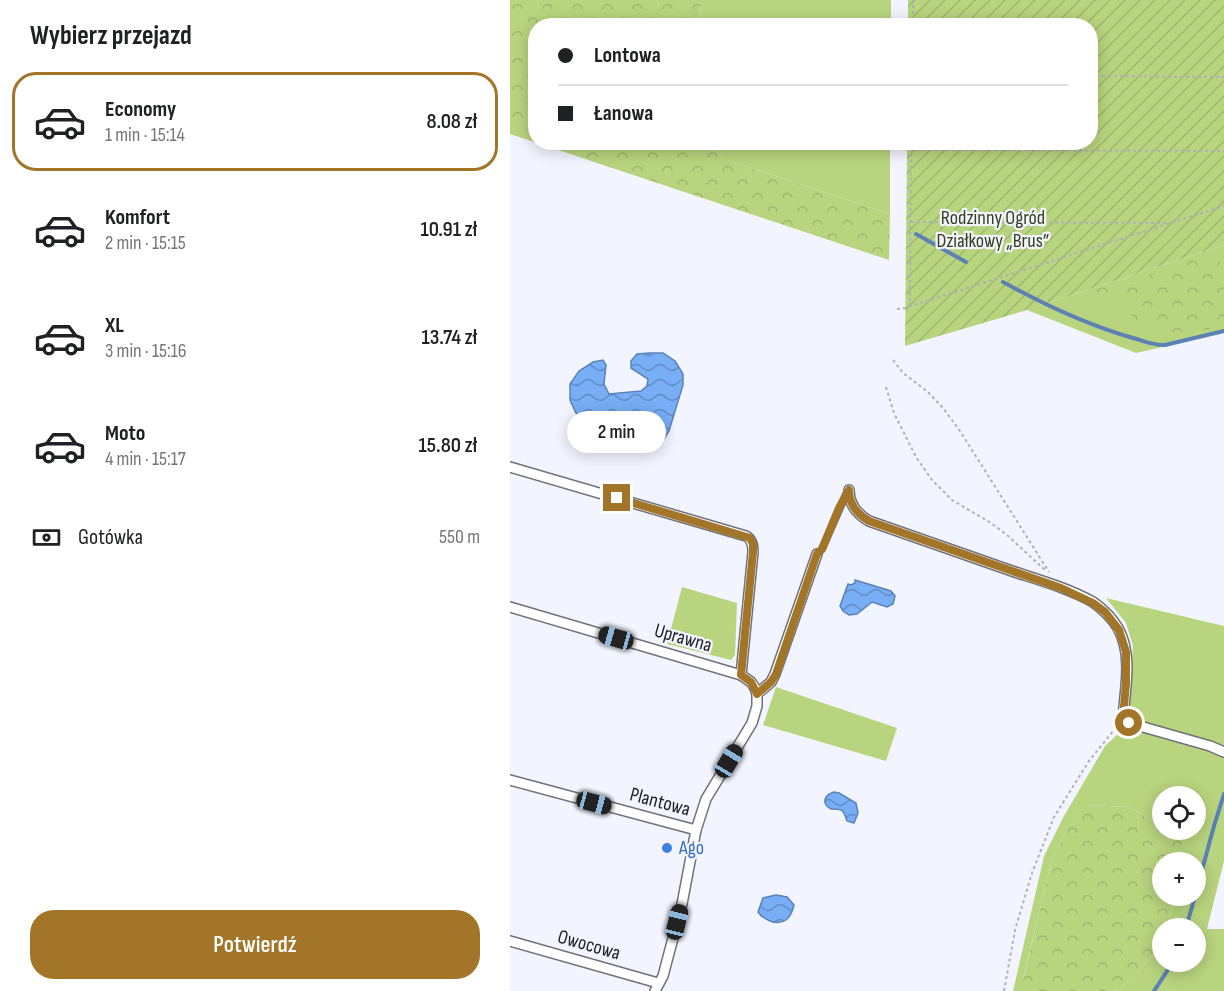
<!DOCTYPE html>
<html lang="pl">
<head>
<meta charset="utf-8">
<style>
	:root { --surface:#fff; --page:#f6f6f6; --text:#202124; --muted:#757577; --line:#e0e0e0; --accent:#a37528 }
	body { margin:0; font-family:"Sofia Sans Condensed",sans-serif; background:var(--page); color:var(--text); height:100vh; display:flex; flex-direction:column; font-size:22px; white-space:nowrap }
	* { box-sizing:border-box; margin:0 }
	p { font-size:20px; color:var(--muted) }
	.icon { flex:none; width:33px; height:33px; fill:none; stroke:currentColor; stroke-width:2; stroke-linecap:round; stroke-linejoin:round }
	.map { position:relative; flex:1; overflow:hidden }
	.details { display:flex; flex-direction:column; background:var(--surface); width:510px }
	.details>* { flex:none }
	.guide { position:absolute; left:18px; top:18px; width:570px; height:132px; border-radius:24px; box-shadow:0 3px 15px #0003; display:grid; align-content:center; height:132px; padding:0 30px; background:var(--surface) }
	.tools { position:absolute; left:642px; top:786px; display:grid; gap:12px }
	.tools a { display:grid; place-items:center; width:54px; height:54px; border-radius:50%; background:var(--surface); box-shadow:0 3px 15px #0003; font-size:30px }
	.end { position:absolute; width:27px; height:27px; margin:-14px; border:8px solid #a37528; background:#fff; box-shadow:0 0 0 3px #fff }
	.from { border-radius:50% }
	.bubble { position:absolute; height:42px; border-radius:21px; background:var(--surface); box-shadow:0 3px 15px #0003; font-size:20px; font-weight:600; line-height:42px; text-align:center }
	.car { position:absolute; width:18px; height:36px; margin:-18px -9px; border-radius:8px; box-shadow:0 0 4px 2px #0007; background:linear-gradient(#222 24%,#8ab4d8 0 40%,#222 0 76%,#8ab4d8 0 86%,#222 0) }
	.guide b { display:flex; align-items:center; gap:21px; height:57px; font-size:22px }
	.guide b+b { border-top:2px solid var(--line) }
	.guide i { width:15px; height:15px; background:var(--text) }
	ul { padding:0; list-style:none }
	li { display:flex; align-items:center; gap:18px; height:99px; margin:0 12px 9px; padding:0 18px; border:3px solid transparent; border-radius:24px }
	li div { flex:1 }
	li b { display:block; font-size:22px }
	li em { font-style:normal; font-weight:600 }
	li.selected { border-color:var(--accent) }
	li>.icon { width:54px; height:54px; stroke-width:1.5 }
	h2 { padding:0 30px; font-size:27px; line-height:72px }
	.pay { display:flex; align-items:center; gap:15px; height:66px; padding:0 30px; font-size:22px }
	.pay p { margin-inline-start:auto }
	.action { display:flex; gap:12px; margin-top:auto; padding:12px 30px }
	.action a { flex:1; height:69px; border-radius:24px; background:var(--accent); color:#fff; font-size:24px; font-weight:600; line-height:69px; text-align:center }
	main { display:flex; flex:1; min-height:0 }
	.map>svg:first-child { display:block }
	.grass { fill:#b9d47e }
	.forest { fill:url(#forest-crowns) }
	.garden { fill:url(#garden-furrows) }
	.water { fill:url(#water-waves); stroke:#5c82b5; stroke-width:1.5 }
	.lines { fill:none; stroke-linecap:round; stroke-linejoin:round }
	.stream { stroke:#5c82b5; stroke-width:4 }
	.service-casing { stroke:#6f717a; stroke-width:8 }
	.minor-casing { stroke:#6f717a; stroke-width:12 }
	.path { stroke:#adb0b7; stroke-width:2; stroke-dasharray:3 3; stroke-linecap:butt }
	.service { stroke:#fff; stroke-width:4.5 }
	.minor { stroke:#fff; stroke-width:9 }
	.route { stroke:#a37528; stroke-width:8 }
	.shop-dot { fill:#3f7fe0; stroke:#f2f5ff; stroke-width:2 }
	.labels { text-anchor:middle; dominant-baseline:central; stroke-width:4.5; stroke-linejoin:round; paint-order:stroke }
	.park-label { font-size:20px; fill:#343f1a; stroke:#f2f5ff }
	.street-label { font-size:20px; fill:#1c1d20; stroke:#f2f5ff }
	.shop-label { font-size:20px; fill:#366cbe; stroke:#f2f5ff; text-anchor:start }
</style>
</head>
<body>
<main>
<section class="details">
<h2>Wybierz przejazd</h2>
<ul>
<li class="selected"><svg class="icon" aria-label="car" viewBox="0 0 24 24"><path d="M5 17H2v-5l4-1 3-4h7l3 4 3 1v5h-3M9 17h6M6 11h13"/><circle cx="7" cy="17" r="2"/><circle cx="17" cy="17" r="2"/></svg><div><b>Economy</b><p>1 min · 15:14</p></div><em>8.08 zł</em></li>
<li><svg class="icon" aria-label="car" viewBox="0 0 24 24"><path d="M5 17H2v-5l4-1 3-4h7l3 4 3 1v5h-3M9 17h6M6 11h13"/><circle cx="7" cy="17" r="2"/><circle cx="17" cy="17" r="2"/></svg><div><b>Komfort</b><p>2 min · 15:15</p></div><em>10.91 zł</em></li>
<li><svg class="icon" aria-label="car" viewBox="0 0 24 24"><path d="M5 17H2v-5l4-1 3-4h7l3 4 3 1v5h-3M9 17h6M6 11h13"/><circle cx="7" cy="17" r="2"/><circle cx="17" cy="17" r="2"/></svg><div><b>XL</b><p>3 min · 15:16</p></div><em>13.74 zł</em></li>
<li><svg class="icon" aria-label="car" viewBox="0 0 24 24"><path d="M5 17H2v-5l4-1 3-4h7l3 4 3 1v5h-3M9 17h6M6 11h13"/><circle cx="7" cy="17" r="2"/><circle cx="17" cy="17" r="2"/></svg><div><b>Moto</b><p>4 min · 15:17</p></div><em>15.80 zł</em></li>
</ul>
<div class="pay"><svg class="icon" aria-label="cash" viewBox="0 0 24 24"><path d="M3 7h18v10H3z"/><circle cx="12" cy="12" r="2"/></svg>Gotówka<p>550 m</p></div>
<div class="action"><a>Potwierdź</a></div>
</section>
<div class="map">
<svg width="714" height="991" viewBox="0 0 714 991">
	<defs>
		<pattern id="forest-crowns" width="20" height="18" patternUnits="userSpaceOnUse" patternTransform="scale(1.5)"><rect width="20" height="18" fill="#b9d47e"/><path d="M2 6a3 3 0 1 1 6 0M12 15a3 3 0 1 1 6 0" fill="none" stroke="#9eb66d"/></pattern>
		<pattern id="garden-furrows" width="10" height="10" patternUnits="userSpaceOnUse" patternTransform="scale(1.5)"><rect width="10" height="10" fill="#b9d47e"/><path d="M-1 1l2-2M0 10L10 0M9 11l2-2" fill="none" stroke="#9eb66d"/></pattern>
		<pattern id="water-waves" width="16" height="10" patternUnits="userSpaceOnUse" patternTransform="scale(1.5)"><rect width="16" height="10" fill="#78aef5"/><path d="M0 5q4-4 8 0t8 0" fill="none" stroke="#628dc6"/></pattern>
	</defs>
	<rect width="100%" height="100%" fill="#f2f5ff"/>
	<g class="grass">
		<path d="M 191,0 L 381,0 L 381,25 L 190,26 Z"/>
		<path d="M 203,143 L 380,143 L 380,214 L 214,159 Z"/>
		<path d="M 714,245 L 714,333 L 626,353 L 517,310 Z"/>
		<path d="M 172,587 L 227,603 L 225,655 L 221,660 L 157,644 Z"/>
		<path d="M 596,598 L 714,626 L 714,861 L 697,929 L 714,929 L 714,991 L 604,991 L 612,988 L 649,950 L 652,938 L 652,962 L 686,962 L 686,928 L 656,928 L 666,896 L 686,896 L 686,862 L 671,862 L 673,836 L 661,830 L 686,830 L 686,796 L 652,796 L 652,825 L 618,807 L 578,805 L 556,831 L 541,863 L 513,979 L 522,991 L 503,991 L 534,856 L 554,816 L 595,746 L 612,730 L 619,698 L 623,646 L 616,623 Z"/>
		<path d="M 266,687 L 387,728 L 376,761 L 253,725 Z"/>
	</g>
	<g class="forest">
		<path d="M 0,0 L 191,0 L 190,25 L 26,26 L 26,142 L 203,143 L 214,159 L 380,214 L 379,260 L 0,134 Z"/>
		<path d="M 695,255 L 710,262 L 714,262 L 714,326 L 684,332 L 659,332 L 646,325 L 645,313 L 639,310 L 626,329 L 621,326 L 623,312 L 616,301 C 601,302 596,299 584,290 L 616,280 L 628,288 L 636,286 L 640,272 Z"/>
		<path d="M 577,805 L 618,807 L 652,825 L 652,830 L 661,830 L 673,836 L 671,862 L 652,862 L 652,896 L 666,896 L 656,928 L 652,928 L 652,938 L 649,950 L 612,988 L 604,991 L 522,991 L 513,980 L 541,863 L 556,831 Z"/>
	</g>
	<path class="garden" d="M 398,0 L 714,0 L 714,245 L 517,310 L 395,346 L 397,143 L 580,142 L 580,26 L 398,25 Z"/>
	<g class="water">
		<path d="M 139,353 L 153,353 L 165,361 L 173,374 L 173,385 L 159,431 L 153,441 L 139,452 L 125,452 L 94,438 L 66,413 L 60,400 L 60,384 L 69,371 L 83,362 L 93,360 L 96,365 L 94,384 L 99,394 L 131,391 L 137,386 L 138,379 L 121,368 L 121,361 L 127,354 Z"/>
		<path d="M 345,580 L 381,591 L 385,596 L 383,604 L 377,607 L 362,602 L 347,614 L 339,615 L 333,611 L 330,606 L 338,584 L 341,585 L 345,583 Z"/>
		<path d="M 324,792 L 329,793 L 346,803 L 348,813 L 344,823 L 337,821 C 333,810 334,809 321,809 C 311,804 314,795 324,792 Z"/>
		<path d="M 266,895 L 277,897 L 284,905 C 281,918 274,926 260,921 C 254,918 251,917 248,912 L 253,898 Z"/>
	</g>
	<g class="lines">
		<g class="stream">
			<path d="M 406,234 L 456,262"/>
			<path d="M 493,282 C 535,305 577,325 623,338 C 634,341 644,346 655,345 L 714,331"/>
			<path d="M 686,892 L 704,826 L 714,794"/>
			<path d="M 676,928 L 685,896"/>
			<path d="M 644,991 L 663,962"/>
		</g>
		<g class="service-casing">
			<path id="service" d="M 307,554 L 312,549 L 337,492"/>
		</g>
		<g class="minor-casing">
			<g id="minor">
				<path d="M 0,467 L 236,536 C 242,539 243,545 243,552 L 231,675 L 241,682 L 245,688 L 247,694 L 247,706 L 242,723 L 196,799 L 186,830 L 172,904 L 153,976 L 145,991"/>
				<path d="M 339,490 C 339,505 347,514 359,521 C 407,538 454,554 502,571 C 529,580 558,588 583,602 C 593,609 602,618 608,628 C 623,655 615,689 613,718 L 619,723 L 700,746 L 714,752"/>
				<path d="M 0,607 L 231,675"/>
				<path d="M 247,694 L 261,682 L 265,674 L 307,554"/>
				<path d="M 0,780 L 186,830"/>
				<path d="M 0,941 L 148,983"/>
			</g>
		</g>
		<g class="path">
			<path d="M 403,26 L 403,0"/>
			<path d="M 580,76 L 714,77"/>
			<path d="M 401,150 L 714,151"/>
			<path d="M 401,222 L 660,223"/>
			<path d="M 400,307 L 401,142"/>
			<path d="M 387,309 L 395,308 L 714,206"/>
			<path d="M 383,360 L 393,373 L 418,392 L 433,408 L 450,431 L 539,572"/>
			<path d="M 376,387 L 384,413 L 406,457 L 422,480 L 442,500 L 481,523 L 497,535 L 536,571"/>
			<path d="M 494,991 L 505,930 L 522,873 L 544,817 L 579,761 L 608,725"/>
		</g>
		<use href="#service" class="service"/>
		<use href="#minor" class="minor"/>
	</g>
	<g class="lines">
		<path class="route" d="M 107,498 L 240,538 L 243,544 L 243,552 L 231,675 L 241,682 L 247,694 L 261,682 L 266,674 L 307,554 L 312,549 L 329,508 L 339,490 C 339,504 347,514 359,521 L 551,588 L 583,603 L 595,612 L 609,630 L 616,652 L 616,683 L 613,718 L 619,723"/>
	</g>
	<circle class="shop-dot" cx="157" cy="848" r="6"/>
	<g class="labels">
		<g class="park-label">
			<text x="483" y="218">Rodzinny Ogród<tspan x="483" dy="23">Działkowy „Brus”</tspan></text>
		</g>
		<g class="street-label">
			<text transform="translate(173 638) rotate(16)">Uprawna</text>
			<text transform="translate(150 802) rotate(15)">Plantowa</text>
			<text transform="translate(79 945) rotate(16)">Owocowa</text>
		</g>
		<g class="shop-label">
			<text x="169" y="848">Ago</text>
		</g>
	</g>
</svg>
<div class="tools">
<a><svg class="icon" aria-label="locate" viewBox="0 0 24 24"><circle cx="12" cy="12" r="6"/><path d="M12 2v4M12 18v4M2 12h4M18 12h4"/></svg></a>
<a>+</a>
<a>−</a>
</div>
<i class="end from" style="left:619px;top:723px"></i>
<i class="end" style="left:107px;top:498px"></i>
<div class="bubble" style="left:57px;top:411px;width:99px">2 min</div>
<i class="car" style="left:106px;top:638px;rotate:286deg"></i>
<i class="car" style="left:219px;top:761px;rotate:31deg"></i>
<i class="car" style="left:84px;top:803px;rotate:105deg"></i>
<i class="car" style="left:167px;top:922px;rotate:14deg"></i>
<div class="guide">
<b><i class="from"></i>Lontowa</b>
<b><i></i>Łanowa</b>
</div>
</div>
</main>
</body>
</html>
